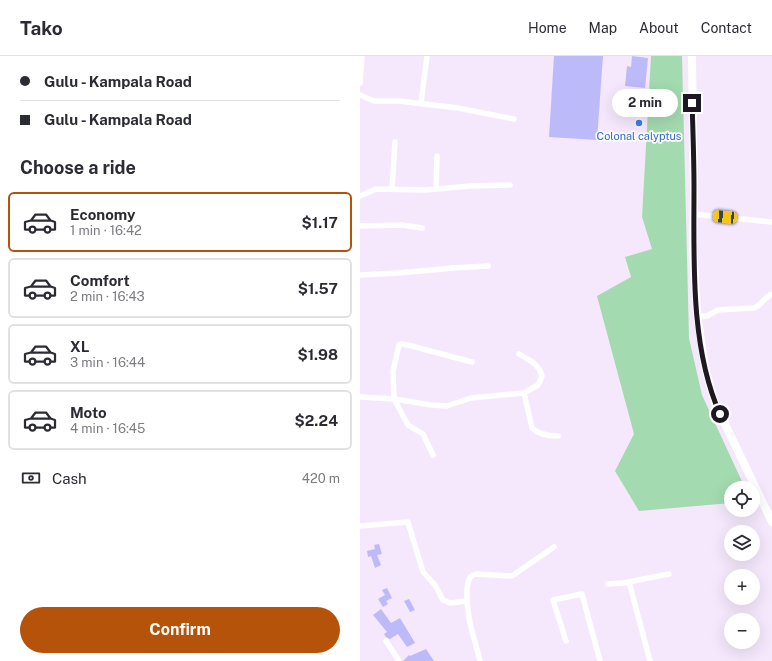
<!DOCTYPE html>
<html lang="en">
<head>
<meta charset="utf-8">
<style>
	:root { --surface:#fff; --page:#f2f2f3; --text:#2b2b33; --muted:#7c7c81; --line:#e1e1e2; --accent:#b45309 }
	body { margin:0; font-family:"Public Sans",sans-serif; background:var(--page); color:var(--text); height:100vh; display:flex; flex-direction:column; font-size:15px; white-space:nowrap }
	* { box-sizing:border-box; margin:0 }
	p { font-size:13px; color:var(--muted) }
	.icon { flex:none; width:22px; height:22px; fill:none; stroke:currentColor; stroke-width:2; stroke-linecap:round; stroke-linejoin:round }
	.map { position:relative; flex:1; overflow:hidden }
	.panel { display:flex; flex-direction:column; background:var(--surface); width:360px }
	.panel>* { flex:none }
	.top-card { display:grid; align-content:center; height:88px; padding:0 20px; background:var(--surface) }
	.tools { position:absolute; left:364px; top:425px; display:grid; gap:8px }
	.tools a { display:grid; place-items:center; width:36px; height:36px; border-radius:50%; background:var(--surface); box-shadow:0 4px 16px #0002; font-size:20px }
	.end { position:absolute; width:18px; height:18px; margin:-9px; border:5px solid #1f1823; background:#fff; box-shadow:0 0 0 2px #fff }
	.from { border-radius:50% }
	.bubble { position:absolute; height:28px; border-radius:14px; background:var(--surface); box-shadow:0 4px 16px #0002; font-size:13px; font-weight:700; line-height:28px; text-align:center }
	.car { position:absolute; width:12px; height:24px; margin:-12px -6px; border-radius:5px; box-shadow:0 0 3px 1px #0007; background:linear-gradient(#f5c518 24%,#345 0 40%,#f5c518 0 76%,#345 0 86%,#f5c518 0) }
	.top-card b { display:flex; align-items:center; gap:14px; height:38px; font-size:15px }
	.top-card b+b { border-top:1px solid var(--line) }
	.top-card i { width:10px; height:10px; background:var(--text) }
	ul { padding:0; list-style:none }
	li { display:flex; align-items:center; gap:12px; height:60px; margin:0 8px 6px; padding:0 12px; border:2px solid var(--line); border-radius:6px }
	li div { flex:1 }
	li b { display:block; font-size:15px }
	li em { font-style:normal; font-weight:700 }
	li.selected { border-color:var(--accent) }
	li>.icon { width:36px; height:36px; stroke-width:1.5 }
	h2 { padding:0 20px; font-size:18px; line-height:48px }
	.pay { display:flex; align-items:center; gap:10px; height:44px; padding:0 20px; font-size:15px }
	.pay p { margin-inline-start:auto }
	.cta { display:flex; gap:8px; margin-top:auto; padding:8px 20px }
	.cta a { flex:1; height:46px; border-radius:24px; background:var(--accent); color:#fff; font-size:16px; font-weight:700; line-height:46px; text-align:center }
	header { display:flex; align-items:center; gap:24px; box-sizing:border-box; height:56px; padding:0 20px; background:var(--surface); border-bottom:1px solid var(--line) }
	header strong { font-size:19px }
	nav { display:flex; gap:22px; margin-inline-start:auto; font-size:14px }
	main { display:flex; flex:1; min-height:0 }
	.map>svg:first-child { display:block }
	.green { fill:#a4dab0 }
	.building { fill:#bdbafa }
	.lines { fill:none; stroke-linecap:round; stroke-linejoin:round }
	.street { stroke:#fff; stroke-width:5.5 }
	.primary { stroke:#fff; stroke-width:8 }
	.route { stroke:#1f1823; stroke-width:5 }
	.shop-dot { fill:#3f7fe0; stroke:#fbfbfb; stroke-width:1.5 }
	.labels { text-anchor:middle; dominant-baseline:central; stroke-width:3.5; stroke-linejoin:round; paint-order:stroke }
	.shop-label { font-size:11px; fill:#366cbe; stroke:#fbfbfb }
</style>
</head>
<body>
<header>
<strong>Tako</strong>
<nav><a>Home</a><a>Map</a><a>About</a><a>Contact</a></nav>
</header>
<main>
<section class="panel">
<div class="top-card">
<b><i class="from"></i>Gulu - Kampala Road</b>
<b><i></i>Gulu - Kampala Road</b>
</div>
<h2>Choose a ride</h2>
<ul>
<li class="selected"><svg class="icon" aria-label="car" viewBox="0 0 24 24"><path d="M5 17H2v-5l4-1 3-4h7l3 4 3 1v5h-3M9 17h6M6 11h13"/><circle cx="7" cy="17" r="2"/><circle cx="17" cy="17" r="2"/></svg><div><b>Economy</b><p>1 min · 16:42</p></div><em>$1.17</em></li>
<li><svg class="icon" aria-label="car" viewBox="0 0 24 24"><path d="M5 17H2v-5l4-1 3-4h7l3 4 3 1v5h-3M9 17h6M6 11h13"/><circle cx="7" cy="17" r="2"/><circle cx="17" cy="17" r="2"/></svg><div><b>Comfort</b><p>2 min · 16:43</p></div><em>$1.57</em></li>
<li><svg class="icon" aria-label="car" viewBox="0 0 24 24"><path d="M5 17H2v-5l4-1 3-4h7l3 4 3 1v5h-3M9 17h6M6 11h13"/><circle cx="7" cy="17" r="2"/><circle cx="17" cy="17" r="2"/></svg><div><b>XL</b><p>3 min · 16:44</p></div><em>$1.98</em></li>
<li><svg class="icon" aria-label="car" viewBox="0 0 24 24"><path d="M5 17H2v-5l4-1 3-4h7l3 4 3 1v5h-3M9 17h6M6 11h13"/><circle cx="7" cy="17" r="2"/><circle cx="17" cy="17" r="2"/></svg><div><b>Moto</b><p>4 min · 16:45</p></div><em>$2.24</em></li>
</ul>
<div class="pay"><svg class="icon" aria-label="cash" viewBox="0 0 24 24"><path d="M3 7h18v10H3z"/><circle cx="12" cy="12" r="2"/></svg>Cash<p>420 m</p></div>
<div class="cta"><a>Confirm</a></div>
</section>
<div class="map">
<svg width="412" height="605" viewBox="0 0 412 605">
	<rect width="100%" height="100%" fill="#f5e8fc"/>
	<path class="green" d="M 291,0 L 322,0 L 329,282 L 342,339 L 385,432 L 371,432 L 371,447 L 279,455 L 255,415 L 274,378 L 237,240 L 271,221 L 265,201 L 292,193 L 282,161 Z"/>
	<g class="building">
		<path d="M 194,0 L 243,0 L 237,84 L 189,81 Z"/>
		<path d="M 272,0 L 288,2 L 285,32 L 265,30 L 267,10 L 271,11 Z"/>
		<path d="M 19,488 L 22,498 L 17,499 L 21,509 L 15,512 L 11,500 L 8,501 L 7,495 L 15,493 L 14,489 Z"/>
		<path d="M 27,532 L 32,542 L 26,545 L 28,548 L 23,551 L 18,543 L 25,539 L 22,534 Z"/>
		<path d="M 49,543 L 55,554 L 50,556 L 44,545 Z"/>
		<path d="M 21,553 L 31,567 L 40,562 L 55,587 L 47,591 L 38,578 L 30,583 L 26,581 L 24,578 L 27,576 L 13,559 Z"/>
		<path d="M 66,593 L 74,605 L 43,605 L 49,599 L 50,600 Z"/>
	</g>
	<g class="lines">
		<g class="street">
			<path d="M 0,27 L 2,0"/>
			<path d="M 0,39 L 14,45 L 39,45 L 98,52 L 154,63"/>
			<path d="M 61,47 L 67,0"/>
			<path d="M 32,132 L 35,86"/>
			<path d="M 76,133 L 77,100"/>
			<path d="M 0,140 L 16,133 L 66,134 L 110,130 L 150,129"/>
			<path d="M 333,158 L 412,166"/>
			<path d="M 0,170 L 42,169 L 62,172"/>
			<path d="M 0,219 L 38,217 L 93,212 L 128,210"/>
			<path d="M 337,258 L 339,260 L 347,260 L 358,254 L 394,252 C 402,249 404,241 412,238"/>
			<path d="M 164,337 L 172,372 C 179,379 189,380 198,380"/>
			<path d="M 0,341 L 34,343 L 71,349 L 87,350 L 111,342 L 164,337 L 178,329 L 182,320 C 179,308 169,304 159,298"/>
			<path d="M 73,399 L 63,378 L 48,369 L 34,343 L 33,315 L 39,289 L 41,288 L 48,289 L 112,306"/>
			<path d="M 0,470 L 48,466 L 63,516 L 75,529 L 83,544 L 90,547 L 107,545"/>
			<path d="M 269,526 L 290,605"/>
			<path d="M 248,528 L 263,527 L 309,518"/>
			<path d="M 26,585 L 39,605"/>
			<path d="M 206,585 L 193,544 L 222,538 L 240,605"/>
			<path d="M 120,605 C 114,580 106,561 107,534 C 108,526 108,519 117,518 L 152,520 L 194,491"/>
		</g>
		<path class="primary" d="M 332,0 L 334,133 L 333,192 L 337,258 L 345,311 L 355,347 L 412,466"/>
	</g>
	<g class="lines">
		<path class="route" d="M 332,47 C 333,75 334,104 334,132 C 334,204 330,291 360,358"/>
	</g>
	<circle class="shop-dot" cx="279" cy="67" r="4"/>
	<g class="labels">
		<g class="shop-label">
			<text x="279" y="80">Colonal calyptus</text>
		</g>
	</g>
</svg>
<div class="tools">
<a><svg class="icon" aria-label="locate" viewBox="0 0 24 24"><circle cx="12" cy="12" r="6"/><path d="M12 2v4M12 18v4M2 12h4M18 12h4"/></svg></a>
<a><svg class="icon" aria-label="layers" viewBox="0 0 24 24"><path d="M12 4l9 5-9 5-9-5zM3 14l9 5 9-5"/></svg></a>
<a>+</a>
<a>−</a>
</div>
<i class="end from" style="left:360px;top:358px"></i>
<i class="end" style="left:332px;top:47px"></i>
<div class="bubble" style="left:252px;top:33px;width:66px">2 min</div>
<i class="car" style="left:365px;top:161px;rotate:276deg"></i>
</div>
</main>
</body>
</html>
